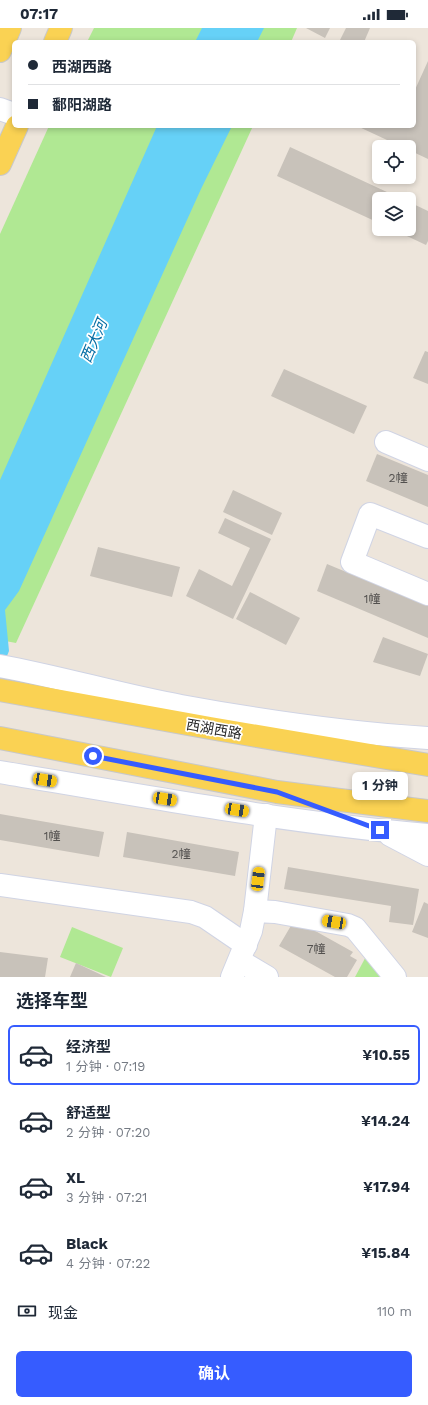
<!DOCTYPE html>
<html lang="zh">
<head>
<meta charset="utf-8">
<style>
	:root { --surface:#fff; --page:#f2f2f3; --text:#1f2937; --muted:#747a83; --line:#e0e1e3; --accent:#365cff }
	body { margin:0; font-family:"Work Sans","Noto Sans SC",sans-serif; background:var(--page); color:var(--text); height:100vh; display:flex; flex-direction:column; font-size:15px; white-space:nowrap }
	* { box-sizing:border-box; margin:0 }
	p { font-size:13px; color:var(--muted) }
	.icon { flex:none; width:22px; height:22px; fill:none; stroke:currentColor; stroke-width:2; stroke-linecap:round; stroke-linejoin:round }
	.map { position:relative; height:949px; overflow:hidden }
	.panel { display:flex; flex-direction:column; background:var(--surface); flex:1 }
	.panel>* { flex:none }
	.guide { position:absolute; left:12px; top:12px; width:404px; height:88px; border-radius:6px; box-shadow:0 2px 6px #0003; display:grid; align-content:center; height:88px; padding:0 16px; background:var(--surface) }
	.tools { position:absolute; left:372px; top:112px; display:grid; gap:8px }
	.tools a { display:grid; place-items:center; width:44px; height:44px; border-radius:6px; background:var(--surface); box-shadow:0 2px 6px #0003; font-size:20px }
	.end { position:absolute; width:18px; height:18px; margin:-9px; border:5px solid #365cff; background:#fff; box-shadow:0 0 0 2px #fff }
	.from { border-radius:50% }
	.bubble { position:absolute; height:28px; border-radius:6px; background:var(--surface); box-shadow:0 2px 6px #0003; font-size:13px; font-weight:700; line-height:28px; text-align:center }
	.car { position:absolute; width:12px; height:24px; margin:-12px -6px; border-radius:5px; box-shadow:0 0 3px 1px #0007; background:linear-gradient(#f5c518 24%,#345 0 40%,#f5c518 0 76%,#345 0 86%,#f5c518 0) }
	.guide b { display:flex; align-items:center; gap:14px; height:38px; font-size:15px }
	.guide b+b { border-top:1px solid var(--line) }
	.guide i { width:10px; height:10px; background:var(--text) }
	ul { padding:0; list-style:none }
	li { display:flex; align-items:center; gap:12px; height:60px; margin:0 8px 6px; padding:0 8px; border:2px solid transparent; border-radius:6px }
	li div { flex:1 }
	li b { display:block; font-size:15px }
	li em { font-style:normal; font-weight:700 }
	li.current { border-color:var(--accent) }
	li>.icon { width:36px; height:36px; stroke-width:1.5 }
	h2 { padding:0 16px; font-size:18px; line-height:48px }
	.pay { display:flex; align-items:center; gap:10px; height:44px; padding:0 16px; font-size:15px }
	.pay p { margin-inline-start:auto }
	.cta { display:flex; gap:8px; margin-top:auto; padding:8px 16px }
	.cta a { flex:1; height:46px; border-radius:6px; background:var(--accent); color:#fff; font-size:16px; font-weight:700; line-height:46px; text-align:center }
	.status { display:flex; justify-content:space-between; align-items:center; height:28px; padding:0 20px; background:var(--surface); direction:ltr }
	.status svg { height:11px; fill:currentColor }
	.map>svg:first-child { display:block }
	.green { fill:#b0e893 }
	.water { fill:#66d1f7 }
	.building { fill:#c8c2ba }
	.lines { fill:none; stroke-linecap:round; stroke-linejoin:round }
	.minor-casing { stroke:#d0d4e4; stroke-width:24 }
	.major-casing { stroke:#c8c8c8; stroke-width:24 }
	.minor { stroke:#fff; stroke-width:22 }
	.major { stroke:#fad253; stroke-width:22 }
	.route { stroke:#365cff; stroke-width:5 }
	.labels { text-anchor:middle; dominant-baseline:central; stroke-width:3.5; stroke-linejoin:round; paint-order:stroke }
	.number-label { font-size:12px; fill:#52504e }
	.street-label { font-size:14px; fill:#2a2a2a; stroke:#fff }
	.water-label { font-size:15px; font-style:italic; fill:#046da4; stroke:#fff }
</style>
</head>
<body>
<div class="status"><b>07:17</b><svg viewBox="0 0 49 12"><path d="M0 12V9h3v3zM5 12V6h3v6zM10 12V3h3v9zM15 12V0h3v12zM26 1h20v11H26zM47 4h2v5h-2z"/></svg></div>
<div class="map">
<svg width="428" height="949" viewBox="0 0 428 949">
	<rect width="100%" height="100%" fill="#ede5db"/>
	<g class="green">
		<path d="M 94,0 L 297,0 L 291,14 L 87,14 Z"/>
		<path d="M 49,98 L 253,98 L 16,615 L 0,612 L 0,206 Z"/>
		<path d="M 72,899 L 123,920 L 111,949 L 60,929 Z"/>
		<path d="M 370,921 L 399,949 L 355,949 Z"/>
	</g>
	<g class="water">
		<path d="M 202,0 L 264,0 L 257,14 L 195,14 Z"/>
		<path d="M 157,98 L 232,98 L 201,161 L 19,563 L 5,582 L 9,623 L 0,645 L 0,452 Z"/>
	</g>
	<g class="building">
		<path d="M 306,0 L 330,0 L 325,10 Z"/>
		<path d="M 346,0 L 370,0 L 364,14 L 339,14 Z"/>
		<path d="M 428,33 L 428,131 L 409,122 L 409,119 L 402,119 L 357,98 L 414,98 L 414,64 Z"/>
		<path d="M 290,119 L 402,171 L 379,171 L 379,195 L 277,148 Z"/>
		<path d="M 409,174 L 428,183 L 428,213 L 426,217 L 392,201 L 409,201 Z"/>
		<path d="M 425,323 L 428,324 L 428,356 L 413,350 Z"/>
		<path d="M 284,341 L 367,378 L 354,406 L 271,368 Z"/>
		<path d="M 377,426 L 428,447 L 428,479 L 366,453 Z"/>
		<path d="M 233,462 L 282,485 L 272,507 L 223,484 Z"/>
		<path d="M 225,490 L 271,511 L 233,591 L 186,568 L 199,541 L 232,558 L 250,520 L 218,505 Z"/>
		<path d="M 98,519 L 180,539 L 172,569 L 90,548 Z"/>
		<path d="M 327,536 L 428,578 L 428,610 L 317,563 Z"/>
		<path d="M 250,564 L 300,590 L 286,617 L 236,591 Z"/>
		<path d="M 383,609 L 428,626 L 420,648 L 373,634 Z"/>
		<path d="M 0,786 L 104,804 L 99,829 L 0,812 Z"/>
		<path d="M 127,804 L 239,824 L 235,848 L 123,829 Z"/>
		<path d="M 288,839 L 419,861 L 413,897 L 389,894 L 391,878 L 284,861 Z"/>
		<path d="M 424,874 L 428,876 L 428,910 L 412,904 Z"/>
		<path d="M 301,895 L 353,924 L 350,928 L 357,932 L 347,949 L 335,949 L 279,918 L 292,896 L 299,900 Z"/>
		<path d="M 0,924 L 48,930 L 45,949 L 0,949 Z"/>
		<path d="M 76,935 L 106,949 L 70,949 Z"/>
	</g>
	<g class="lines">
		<g class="minor-casing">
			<g id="minor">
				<path d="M 0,81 L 14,86"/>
				<path d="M 386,414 L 428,432"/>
				<path d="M 428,509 L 370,486 L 352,534 L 428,566"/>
				<path d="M 0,638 C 61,649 120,667 181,678 C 263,693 345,705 428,710"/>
				<path d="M 0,744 C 142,768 285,794 428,807"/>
				<path d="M 390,807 L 428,827"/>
				<path d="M 0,857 L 191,884 L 205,889 L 246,917"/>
				<path d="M 255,883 L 266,787"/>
				<path d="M 240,933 L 267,949"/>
				<path d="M 232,949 L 251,903 L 255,883 L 275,884 L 348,897 L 355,900 L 395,949"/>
			</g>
		</g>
		<g class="major-casing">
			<g id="major">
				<path d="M 55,14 L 61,0"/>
				<path d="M 0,23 L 10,0"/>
				<path d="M 0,136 L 17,98"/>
				<path d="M 0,662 L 210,700 L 428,737"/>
				<path d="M 0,710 L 277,764 L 428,783"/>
			</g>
		</g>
		<use href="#minor" class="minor"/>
		<use href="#major" class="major"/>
	</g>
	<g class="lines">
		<path class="route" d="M 93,728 L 277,764 L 380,802"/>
	</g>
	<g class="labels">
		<g class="number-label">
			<text x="398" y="450">2幢</text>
			<text x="372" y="571">1幢</text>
			<text x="52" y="808">1幢</text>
			<text x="181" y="826">2幢</text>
			<text x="316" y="921">7幢</text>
		</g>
		<g class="street-label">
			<text transform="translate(214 701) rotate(10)">西湖西路</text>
		</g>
		<g class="water-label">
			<text transform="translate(94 313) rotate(-67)">西大河</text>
		</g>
	</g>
</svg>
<div class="tools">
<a><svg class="icon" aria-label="locate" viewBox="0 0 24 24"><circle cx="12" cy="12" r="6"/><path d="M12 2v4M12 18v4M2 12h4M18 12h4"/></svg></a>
<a><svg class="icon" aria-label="layers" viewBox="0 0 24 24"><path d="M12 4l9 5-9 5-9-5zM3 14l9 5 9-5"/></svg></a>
</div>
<i class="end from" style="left:93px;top:728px"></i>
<i class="end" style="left:380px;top:802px"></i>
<div class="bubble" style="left:352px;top:744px;width:56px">1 分钟</div>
<i class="car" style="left:45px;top:752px;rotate:99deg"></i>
<i class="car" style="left:165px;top:771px;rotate:99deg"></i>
<i class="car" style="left:237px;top:782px;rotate:99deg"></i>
<i class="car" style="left:258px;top:851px;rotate:7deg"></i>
<i class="car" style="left:334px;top:894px;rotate:280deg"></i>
<div class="guide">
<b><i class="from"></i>西湖西路</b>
<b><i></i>鄱阳湖路</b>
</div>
</div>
<section class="panel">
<h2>选择车型</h2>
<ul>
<li class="current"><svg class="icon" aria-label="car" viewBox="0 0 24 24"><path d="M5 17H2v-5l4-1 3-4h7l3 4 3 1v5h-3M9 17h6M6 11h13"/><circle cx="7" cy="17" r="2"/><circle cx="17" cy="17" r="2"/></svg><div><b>经济型</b><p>1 分钟 · 07:19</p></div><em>¥10.55</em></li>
<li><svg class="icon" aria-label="car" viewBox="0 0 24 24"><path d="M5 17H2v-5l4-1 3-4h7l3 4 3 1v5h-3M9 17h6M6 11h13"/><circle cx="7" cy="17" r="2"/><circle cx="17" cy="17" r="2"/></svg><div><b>舒适型</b><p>2 分钟 · 07:20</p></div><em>¥14.24</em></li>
<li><svg class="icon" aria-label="car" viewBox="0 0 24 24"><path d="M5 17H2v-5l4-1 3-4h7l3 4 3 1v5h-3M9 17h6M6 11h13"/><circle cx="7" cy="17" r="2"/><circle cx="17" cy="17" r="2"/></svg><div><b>XL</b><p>3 分钟 · 07:21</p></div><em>¥17.94</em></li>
<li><svg class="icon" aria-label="car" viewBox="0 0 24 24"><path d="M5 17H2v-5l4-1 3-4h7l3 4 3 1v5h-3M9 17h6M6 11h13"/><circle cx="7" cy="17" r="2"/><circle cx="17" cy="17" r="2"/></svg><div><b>Black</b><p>4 分钟 · 07:22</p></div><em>¥15.84</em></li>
</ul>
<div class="pay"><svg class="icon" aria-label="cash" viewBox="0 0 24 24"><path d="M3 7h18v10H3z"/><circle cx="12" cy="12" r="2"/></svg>现金<p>110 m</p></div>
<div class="cta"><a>确认</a></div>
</section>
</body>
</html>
